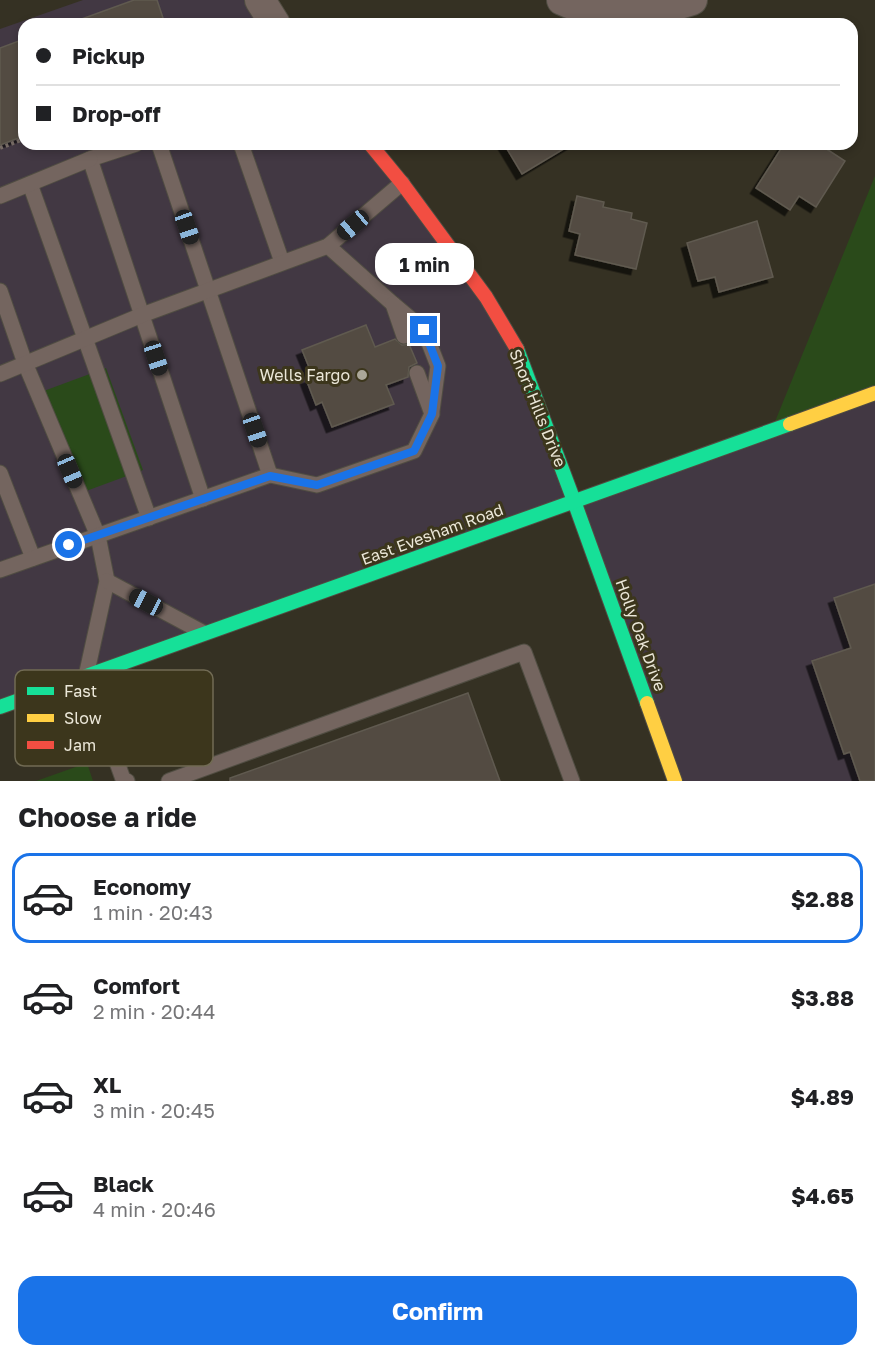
<!DOCTYPE html>
<html lang="en">
<head>
<meta charset="utf-8">
<style>
	:root { --surface:#fff; --page:#f2f2f2; --text:#202124; --muted:#757577; --line:#e0e0e0; --accent:#1a73e8 }
	body { margin:0; font-family:"Golos Text",sans-serif; background:var(--page); color:var(--text); height:100vh; display:flex; flex-direction:column; font-size:22px; white-space:nowrap }
	* { box-sizing:border-box; margin:0 }
	p { font-size:20px; color:var(--muted) }
	.icon { flex:none; width:33px; height:33px; fill:none; stroke:currentColor; stroke-width:2; stroke-linecap:round; stroke-linejoin:round }
	.map { position:relative; height:781px; overflow:hidden }
	.details { display:flex; flex-direction:column; background:var(--surface); flex:1 }
	.details>* { flex:none }
	.hud { position:absolute; left:18px; top:18px; width:840px; height:132px; border-radius:18px; box-shadow:0 3px 9px #0003; display:grid; align-content:center; height:132px; padding:0 18px; background:var(--surface) }
	.end { position:absolute; width:27px; height:27px; margin:-14px; border:8px solid #1a73e8; background:#fff; box-shadow:0 0 0 3px #fff }
	.from { border-radius:50% }
	.bubble { position:absolute; height:42px; border-radius:18px; background:var(--surface); box-shadow:0 3px 9px #0003; font-size:20px; font-weight:700; line-height:42px; text-align:center }
	.car { position:absolute; width:18px; height:36px; margin:-18px -9px; border-radius:8px; box-shadow:0 0 4px 2px #0007; background:linear-gradient(#222 24%,#8ab4d8 0 40%,#222 0 76%,#8ab4d8 0 86%,#222 0) }
	.hud b { display:flex; align-items:center; gap:21px; height:57px; font-size:22px }
	.hud b+b { border-top:2px solid var(--line) }
	.hud i { width:15px; height:15px; background:var(--text) }
	ul { padding:0; list-style:none }
	li { display:flex; align-items:center; gap:18px; height:90px; margin:0 12px 9px; padding:0 6px; border:3px solid transparent; border-radius:18px }
	li div { flex:1 }
	li b { display:block; font-size:22px }
	li em { font-style:normal; font-weight:700 }
	li.on { border-color:var(--accent) }
	li>.icon { width:54px; height:54px; stroke-width:1.5 }
	h2 { padding:0 18px; font-size:27px; line-height:72px }
	.action { display:flex; gap:12px; margin-top:auto; padding:12px 18px }
	.action a { flex:1; height:69px; border-radius:18px; background:var(--accent); color:#fff; font-size:24px; font-weight:700; line-height:69px; text-align:center }
	.map>svg:first-child { display:block }
	.commercial { fill:#423843 }
	.green { fill:#2a4a1a }
	.building { fill:#524c42; stroke:#605a50; stroke-width:1.5; filter:url(#shadow) }
	.lines { fill:none; stroke-linecap:round; stroke-linejoin:round }
	.lane-casing { stroke:#504d42; stroke-width:17 }
	.street-casing { stroke:#504d42; stroke-width:32 }
	.fast-casing { stroke:#504d42; stroke-width:16 }
	.slow-casing { stroke:#504d42; stroke-width:16 }
	.jam-casing { stroke:#504d42; stroke-width:16 }
	.path { stroke:#756a64; stroke-width:4; stroke-dasharray:3 3; stroke-linecap:butt }
	.lane { stroke:#74655f; stroke-width:15 }
	.street { stroke:#74655f; stroke-width:30 }
	.fast { stroke:#16e098; stroke-width:14 }
	.slow { stroke:#ffcf43; stroke-width:14 }
	.jam { stroke:#f24e42; stroke-width:14 }
	.route { stroke:#1a73e8; stroke-width:8 }
	.poi-dot { fill:#aba799; stroke:#3c361c; stroke-width:2 }
	.labels { text-anchor:middle; dominant-baseline:central; stroke-width:6; stroke-linejoin:round; paint-order:stroke }
	.poi-label { font-size:16px; fill:#ebe7d8; stroke:#3c361c; text-anchor:end }
	.street-label { font-size:16px; fill:#ebe7d8; stroke:#3c361c }
	.key { fill:#3c361c; stroke:#716b54; stroke-width:1.5 }
	.key-label { font-size:16px; fill:#ebe7d8 }
</style>
</head>
<body>
<div class="map">
<svg width="875" height="781" viewBox="0 0 875 781">
	<defs>
		<filter id="shadow"><feDropShadow dx="-5.5" dy="5.5" stdDeviation="0" flood-color="#0009"/></filter>
	</defs>
	<rect width="100%" height="100%" fill="#353123"/>
	<path class="commercial" d="M 83,0 L 260,0 L 275,24 L 24,24 L 24,144 L 370,144 L 486,297 L 574,500 L 875,393 L 875,781 L 675,781 L 574,501 L 0,707 L 0,29 Z"/>
	<g class="green">
		<path d="M 875,176 L 875,393 L 772,429 Z"/>
		<path d="M 106,368 L 143,470 L 78,494 L 41,392 Z"/>
		<path d="M 87,763 L 93,781 L 36,781 Z"/>
	</g>
	<g class="building">
		<path d="M 134,0 L 157,0 L 165,24 L 76,24 L 76,21 Z"/>
		<path d="M 24,39 L 24,136 L 0,145 L 0,48 Z"/>
		<path d="M 504,144 L 572,144 L 522,174 Z"/>
		<path d="M 784,144 L 819,144 L 845,161 L 816,207 L 799,196 L 790,210 L 756,188 Z"/>
		<path d="M 577,196 L 604,202 L 603,207 L 632,213 L 631,219 L 647,223 L 636,269 L 575,255 L 580,234 L 569,231 Z"/>
		<path d="M 757,221 L 773,277 L 719,292 L 715,277 L 698,281 L 687,243 Z"/>
		<path d="M 366,325 L 375,347 L 395,339 L 402,345 L 409,344 L 417,363 L 409,367 L 408,377 L 386,385 L 394,404 L 332,427 L 322,402 L 316,405 L 306,379 L 313,377 L 302,350 Z"/>
		<path d="M 875,584 L 875,781 L 860,781 L 850,752 L 844,754 L 812,661 L 851,648 L 834,598 Z"/>
		<path d="M 468,693 L 500,781 L 230,781 L 230,778 Z"/>
	</g>
	<g class="lines">
		<g class="lane-casing">
			<g id="lane">
				<path d="M 136,144 L 90,159 L 203,499"/>
				<path d="M 159,144 L 270,475"/>
				<path d="M 241,144 L 282,262"/>
				<path d="M 30,184 L 149,518"/>
				<path d="M 0,196 L 90,159"/>
				<path d="M 328,246 L 393,304 L 404,336"/>
				<path d="M 0,291 L 25,363 L 98,536 L 107,581 L 86,676 L 123,779 L 127,781"/>
				<path d="M 393,304 L 424,330 L 438,366 L 432,411"/>
				<path d="M 0,374 L 142,315 L 328,246 L 402,183"/>
				<path d="M 0,473 L 33,558"/>
				<path d="M 0,570 L 270,475 L 317,485 L 414,451 L 432,414 L 417,373"/>
				<path d="M 107,581 L 202,632"/>
				<path d="M 169,781 L 524,652 L 572,781"/>
			</g>
		</g>
		<g class="street-casing">
			<g id="street">
				<path d="M 260,0 L 275,24"/>
				<path d="M 562,0 C 605,20 648,15 692,0"/>
			</g>
		</g>
		<g class="fast-casing">
			<g id="fast">
				<path d="M 517,349 L 574,501 L 647,703"/>
				<path d="M 0,707 L 790,424"/>
			</g>
		</g>
		<g class="slow-casing">
			<g id="slow">
				<path d="M 790,424 L 875,393"/>
				<path d="M 647,703 L 675,781"/>
			</g>
		</g>
		<g class="jam-casing">
			<path id="jam" d="M 370,144 L 402,183 L 486,297 L 517,349"/>
		</g>
		<path class="path" d="M 0,148 L 24,139"/>
		<use href="#lane" class="lane"/>
		<use href="#street" class="street"/>
		<use href="#fast" class="fast"/>
		<use href="#slow" class="slow"/>
		<use href="#jam" class="jam"/>
	</g>
	<g class="lines">
		<path class="route" d="M 69,545 L 270,476 L 317,485 L 414,451 L 432,414 L 438,366 L 424,330"/>
	</g>
	<circle class="poi-dot" cx="362" cy="375" r="6"/>
	<g class="labels">
		<g class="poi-label">
			<text x="350" y="375">Wells Fargo</text>
		</g>
		<g class="street-label">
			<text transform="translate(538 408) rotate(68)">Short Hills Drive</text>
			<text transform="translate(432 534) rotate(-20)">East Evesham Road</text>
			<text transform="translate(641 635) rotate(70)">Holly Oak Drive</text>
		</g>
	</g>
	<rect x="15" y="670" width="198" height="96" rx="9" class="key"/>
	<rect x="27" y="687" width="27" height="8" fill="#16e098"/>
	<rect x="27" y="714" width="27" height="8" fill="#ffcf43"/>
	<rect x="27" y="741" width="27" height="8" fill="#f24e42"/>
	<g class="key-label">
		<text x="64" y="697">Fast</text>
		<text x="64" y="724">Slow</text>
		<text x="64" y="751">Jam</text>
	</g>
</svg>
<i class="end from" style="left:69px;top:545px"></i>
<i class="end" style="left:424px;top:330px"></i>
<div class="bubble" style="left:375px;top:243px;width:99px">1 min</div>
<i class="car" style="left:353px;top:225px;rotate:230deg"></i>
<i class="car" style="left:187px;top:227px;rotate:161deg"></i>
<i class="car" style="left:156px;top:358px;rotate:162deg"></i>
<i class="car" style="left:255px;top:430px;rotate:161deg"></i>
<i class="car" style="left:70px;top:471px;rotate:157deg"></i>
<i class="car" style="left:146px;top:602px;rotate:298deg"></i>
<div class="hud">
<b><i class="from"></i>Pickup</b>
<b><i></i>Drop-off</b>
</div>
</div>
<section class="details">
<h2>Choose a ride</h2>
<ul>
<li class="on"><svg class="icon" aria-label="car" viewBox="0 0 24 24"><path d="M5 17H2v-5l4-1 3-4h7l3 4 3 1v5h-3M9 17h6M6 11h13"/><circle cx="7" cy="17" r="2"/><circle cx="17" cy="17" r="2"/></svg><div><b>Economy</b><p>1 min · 20:43</p></div><em>$2.88</em></li>
<li><svg class="icon" aria-label="car" viewBox="0 0 24 24"><path d="M5 17H2v-5l4-1 3-4h7l3 4 3 1v5h-3M9 17h6M6 11h13"/><circle cx="7" cy="17" r="2"/><circle cx="17" cy="17" r="2"/></svg><div><b>Comfort</b><p>2 min · 20:44</p></div><em>$3.88</em></li>
<li><svg class="icon" aria-label="car" viewBox="0 0 24 24"><path d="M5 17H2v-5l4-1 3-4h7l3 4 3 1v5h-3M9 17h6M6 11h13"/><circle cx="7" cy="17" r="2"/><circle cx="17" cy="17" r="2"/></svg><div><b>XL</b><p>3 min · 20:45</p></div><em>$4.89</em></li>
<li><svg class="icon" aria-label="car" viewBox="0 0 24 24"><path d="M5 17H2v-5l4-1 3-4h7l3 4 3 1v5h-3M9 17h6M6 11h13"/><circle cx="7" cy="17" r="2"/><circle cx="17" cy="17" r="2"/></svg><div><b>Black</b><p>4 min · 20:46</p></div><em>$4.65</em></li>
</ul>
<div class="action"><a>Confirm</a></div>
</section>
</body>
</html>
